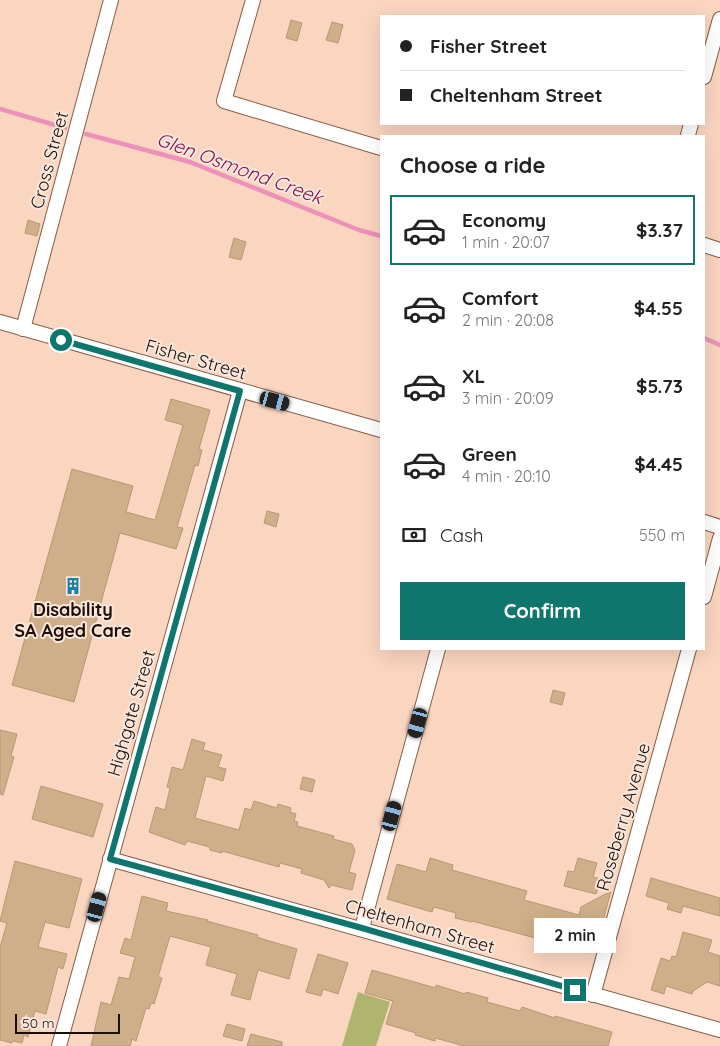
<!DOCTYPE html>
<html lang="en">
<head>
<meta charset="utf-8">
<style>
	:root { --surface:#fff; --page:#f2f2f2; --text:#222; --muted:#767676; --line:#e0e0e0; --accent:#0f766e }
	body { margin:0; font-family:Quicksand,sans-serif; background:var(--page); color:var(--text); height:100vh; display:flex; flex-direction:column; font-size:19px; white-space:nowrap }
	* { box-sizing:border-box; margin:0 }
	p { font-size:16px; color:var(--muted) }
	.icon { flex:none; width:28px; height:28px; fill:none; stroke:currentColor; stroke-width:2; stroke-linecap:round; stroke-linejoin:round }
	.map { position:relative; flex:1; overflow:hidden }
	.sheet { position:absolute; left:380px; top:135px; width:325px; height:515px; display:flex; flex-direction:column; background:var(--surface); border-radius:0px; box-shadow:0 5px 20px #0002 }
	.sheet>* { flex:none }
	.top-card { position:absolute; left:380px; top:15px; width:325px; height:110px; border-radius:0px; box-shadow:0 5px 20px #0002; display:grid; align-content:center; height:110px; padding:0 20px; background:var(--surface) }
	.scale { position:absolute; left:15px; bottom:12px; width:105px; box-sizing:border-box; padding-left:5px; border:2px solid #1c0d05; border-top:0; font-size:14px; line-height:18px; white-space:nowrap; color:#1c0d05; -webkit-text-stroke:4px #fae7dc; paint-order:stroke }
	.end { position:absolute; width:22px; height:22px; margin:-11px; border:6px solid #0f766e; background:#fff; box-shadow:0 0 0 2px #fff }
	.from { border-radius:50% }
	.bubble { position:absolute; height:35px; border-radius:0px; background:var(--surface); box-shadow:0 5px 20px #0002; font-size:16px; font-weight:800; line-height:35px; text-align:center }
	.car { position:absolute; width:15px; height:30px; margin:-15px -8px; border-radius:6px; box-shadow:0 0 4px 1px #0007; background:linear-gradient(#222 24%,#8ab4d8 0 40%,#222 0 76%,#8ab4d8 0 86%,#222 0) }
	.top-card b { display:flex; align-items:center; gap:18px; height:48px; font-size:19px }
	.top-card b+b { border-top:1px solid var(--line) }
	.top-card i { width:12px; height:12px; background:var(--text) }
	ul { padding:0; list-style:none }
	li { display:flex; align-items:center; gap:15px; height:70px; margin:0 10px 8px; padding:0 10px; border:2px solid transparent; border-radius:0px }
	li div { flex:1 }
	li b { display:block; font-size:19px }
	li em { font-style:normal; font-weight:800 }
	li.on { border-color:var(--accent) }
	li>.icon { width:45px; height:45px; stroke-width:1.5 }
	h2 { padding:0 20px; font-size:22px; line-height:60px }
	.pay { display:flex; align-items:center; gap:12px; height:55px; padding:0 20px; font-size:19px }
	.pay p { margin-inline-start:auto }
	.cta { display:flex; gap:10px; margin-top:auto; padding:10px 20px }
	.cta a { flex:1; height:58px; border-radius:0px; background:var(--accent); color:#fff; font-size:20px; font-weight:800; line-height:58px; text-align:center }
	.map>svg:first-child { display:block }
	.green { fill:#afb46e }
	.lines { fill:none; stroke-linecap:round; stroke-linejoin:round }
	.stream { stroke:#ed91bb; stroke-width:4.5 }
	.building { fill:#ceaf89; stroke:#b79873 }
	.minor-casing { stroke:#855e46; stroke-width:16 }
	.minor { stroke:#fff; stroke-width:14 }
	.route { stroke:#0f766e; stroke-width:6 }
	.labels { text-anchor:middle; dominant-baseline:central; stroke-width:4; stroke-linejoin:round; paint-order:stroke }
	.street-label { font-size:18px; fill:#1c0d05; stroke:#fae7dc }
	.poi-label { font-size:18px; font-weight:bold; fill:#1c0d05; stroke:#fae7dc }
	.water-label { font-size:19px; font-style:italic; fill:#801452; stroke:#fae7dc }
</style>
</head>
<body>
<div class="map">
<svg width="720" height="1046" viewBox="0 0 720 1046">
	<rect width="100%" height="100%" fill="#fad5c0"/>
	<path class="green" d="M 358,992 L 390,1002 L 376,1046 L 342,1046 Z"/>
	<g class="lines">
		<g class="stream">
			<path d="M 0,109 L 65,128"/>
			<path d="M 86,134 L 190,162 L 359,230 L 381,236"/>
			<path d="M 704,338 L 720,345"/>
		</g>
	</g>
	<g class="building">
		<path d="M 291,20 L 302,23 L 297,41 L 286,38 Z"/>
		<path d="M 332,22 L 343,25 L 338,43 L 326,40 Z"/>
		<path d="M 28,220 L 40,224 L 37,236 L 25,233 Z"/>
		<path d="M 234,238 L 246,242 L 241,260 L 229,257 Z"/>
		<path d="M 171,399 L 210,410 L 199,449 L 202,450 L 198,466 L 195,465 L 177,527 L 183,528 L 176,549 L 120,533 L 74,702 L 12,685 L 72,469 L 133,486 L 126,512 L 155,520 L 183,425 L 165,420 Z"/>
		<path d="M 267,511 L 279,514 L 276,527 L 264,523 Z"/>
		<path d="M 553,690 L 565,693 L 562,705 L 550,702 Z"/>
		<path d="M 0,730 L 17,734 L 11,756 L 14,757 L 3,795 L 0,794 Z"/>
		<path d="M 192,739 L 205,743 L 203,750 L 222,755 L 218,767 L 226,769 L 223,781 L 206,776 L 195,818 L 239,830 L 245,808 L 251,810 L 254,801 L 277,808 L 278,804 L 291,808 L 290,812 L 296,814 L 294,821 L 298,822 L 297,826 L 334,836 L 333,839 L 352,844 L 355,850 L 349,872 L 356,874 L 352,890 L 335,886 L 332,885 L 329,888 L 324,880 L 301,873 L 302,869 L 280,863 L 279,867 L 222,851 L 222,853 L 210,850 L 210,847 L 187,841 L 185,845 L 149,832 L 156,807 L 165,810 L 170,788 L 167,787 L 172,767 L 183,770 Z"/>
		<path d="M 303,777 L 315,780 L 312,792 L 300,789 Z"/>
		<path d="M 41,786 L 103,804 L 93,837 L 32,819 Z"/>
		<path d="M 430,858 L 453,865 L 452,870 L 527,891 L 524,900 L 579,915 L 581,907 L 611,891 L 603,921 L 598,920 L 588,953 L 575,949 L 576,944 L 549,937 L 549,939 L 540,937 L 539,939 L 472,921 L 472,922 L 455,918 L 456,913 L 434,907 L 432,912 L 387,899 L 397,864 L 426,872 Z"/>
		<path d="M 578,858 L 597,863 L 593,877 L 601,879 L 596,894 L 564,886 L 568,871 L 574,872 Z"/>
		<path d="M 15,861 L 82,879 L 69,928 L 45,922 L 38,947 L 67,954 L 63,969 L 58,967 L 46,1014 L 35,1011 L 28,1037 L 24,1035 L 22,1043 L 13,1041 L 12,1043 L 0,1040 L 0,947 L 7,923 L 0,921 Z"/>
		<path d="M 651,878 L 720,898 L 720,916 L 683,906 L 681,913 L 667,909 L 669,903 L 646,896 Z"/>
		<path d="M 142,896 L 168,903 L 166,911 L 208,920 L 207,921 L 258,935 L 257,937 L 266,940 L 297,949 L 289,979 L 258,970 L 250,1000 L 231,995 L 237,974 L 206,965 L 211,947 L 170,936 L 158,977 L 162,978 L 154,1004 L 151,1003 L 149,1009 L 146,1008 L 136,1041 L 132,1039 L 130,1046 L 91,1046 L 101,1002 L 111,1005 L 119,977 L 129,979 L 135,957 L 120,953 L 125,938 L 131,940 Z"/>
		<path d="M 683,932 L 712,940 L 708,952 L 720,956 L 720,986 L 707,982 L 693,991 L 692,994 L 666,986 L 664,994 L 651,990 L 661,958 L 670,961 L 672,956 L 676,957 Z"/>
		<path d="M 318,954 L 348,963 L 338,994 L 323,989 L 321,996 L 306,992 Z"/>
		<path d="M 372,970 L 436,988 L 436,985 L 465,994 L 466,992 L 488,998 L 487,1002 L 520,1011 L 522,1007 L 555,1018 L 555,1016 L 612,1032 L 608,1046 L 464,1046 L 435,1038 L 435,1041 L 415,1035 L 416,1033 L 386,1024 L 393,1001 L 365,993 Z"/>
		<path d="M 227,1024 L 245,1029 L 242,1041 L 223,1036 Z"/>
		<path d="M 251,1034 L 282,1042 L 282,1046 L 247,1046 Z"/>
	</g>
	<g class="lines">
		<g class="minor-casing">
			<g id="minor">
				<path d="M 253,0 L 224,101 L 381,148"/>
				<path d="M 704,77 L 720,19"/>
				<path d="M 688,135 L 691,124"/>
				<path d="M 704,245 L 720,250"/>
				<path d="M 0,322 L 381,430"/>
				<path d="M 23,329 L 111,0"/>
				<path d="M 704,522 L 720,527"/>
				<path d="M 704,597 L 720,538"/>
				<path d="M 110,859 L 720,1030"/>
				<path d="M 362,928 L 438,649"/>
				<path d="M 593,995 L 689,649"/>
				<path d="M 59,1046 L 240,391"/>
			</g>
		</g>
		<use href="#minor" class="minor"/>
	</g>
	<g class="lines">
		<path class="route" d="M 61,340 L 240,391 L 110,859 L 362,928 L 575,990"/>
	</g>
	<defs>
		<g id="building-bare" transform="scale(1.35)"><path d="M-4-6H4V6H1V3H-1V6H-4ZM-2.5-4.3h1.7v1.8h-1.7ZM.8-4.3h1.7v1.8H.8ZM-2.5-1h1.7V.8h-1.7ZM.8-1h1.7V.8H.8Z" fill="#1980aa" stroke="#fae7dc" stroke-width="2.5" paint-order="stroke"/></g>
	</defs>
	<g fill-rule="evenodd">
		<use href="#building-bare" x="73" y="586"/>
	</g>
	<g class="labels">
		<g class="street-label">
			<text transform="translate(49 160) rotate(-75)">Cross Street</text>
			<text transform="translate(196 359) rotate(16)">Fisher Street</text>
			<text transform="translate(131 713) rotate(-74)">Highgate Street</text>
			<text transform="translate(623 817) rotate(-74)">Roseberry Avenue</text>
			<text transform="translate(420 926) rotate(16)">Cheltenham Street</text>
		</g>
		<g class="poi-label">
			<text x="73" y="609">Disability<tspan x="73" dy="21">SA Aged Care</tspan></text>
		</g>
		<g class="water-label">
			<text transform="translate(240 168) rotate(20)">Glen Osmond Creek</text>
		</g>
	</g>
</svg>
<div class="scale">50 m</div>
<i class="end from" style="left:61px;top:340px"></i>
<i class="end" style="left:575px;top:990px"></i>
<div class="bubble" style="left:534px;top:918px;width:82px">2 min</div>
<i class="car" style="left:275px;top:401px;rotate:105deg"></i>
<i class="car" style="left:418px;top:723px;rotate:195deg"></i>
<i class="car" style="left:392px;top:816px;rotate:15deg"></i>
<i class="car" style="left:97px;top:907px;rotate:15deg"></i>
<div class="top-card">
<b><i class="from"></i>Fisher Street</b>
<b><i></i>Cheltenham Street</b>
</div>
<section class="sheet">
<h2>Choose a ride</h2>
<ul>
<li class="on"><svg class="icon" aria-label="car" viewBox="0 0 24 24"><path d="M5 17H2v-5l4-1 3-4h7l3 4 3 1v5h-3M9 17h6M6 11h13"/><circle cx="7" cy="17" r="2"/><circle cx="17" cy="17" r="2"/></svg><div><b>Economy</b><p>1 min · 20:07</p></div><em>$3.37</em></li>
<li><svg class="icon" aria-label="car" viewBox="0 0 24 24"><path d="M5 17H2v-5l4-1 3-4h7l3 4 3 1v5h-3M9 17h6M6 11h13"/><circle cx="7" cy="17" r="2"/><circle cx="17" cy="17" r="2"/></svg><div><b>Comfort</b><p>2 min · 20:08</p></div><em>$4.55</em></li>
<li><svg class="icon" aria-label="car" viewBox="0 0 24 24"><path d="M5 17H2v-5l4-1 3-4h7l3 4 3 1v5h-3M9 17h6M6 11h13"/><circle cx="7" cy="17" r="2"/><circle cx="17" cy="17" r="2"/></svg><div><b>XL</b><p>3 min · 20:09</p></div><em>$5.73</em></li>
<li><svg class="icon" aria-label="car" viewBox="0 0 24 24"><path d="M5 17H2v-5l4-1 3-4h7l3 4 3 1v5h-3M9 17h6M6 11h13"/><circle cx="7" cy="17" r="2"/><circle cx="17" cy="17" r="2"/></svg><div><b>Green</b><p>4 min · 20:10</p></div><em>$4.45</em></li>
</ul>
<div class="pay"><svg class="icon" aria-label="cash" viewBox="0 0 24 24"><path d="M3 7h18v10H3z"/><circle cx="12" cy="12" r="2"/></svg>Cash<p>550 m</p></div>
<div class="cta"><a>Confirm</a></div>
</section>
</div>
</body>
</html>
